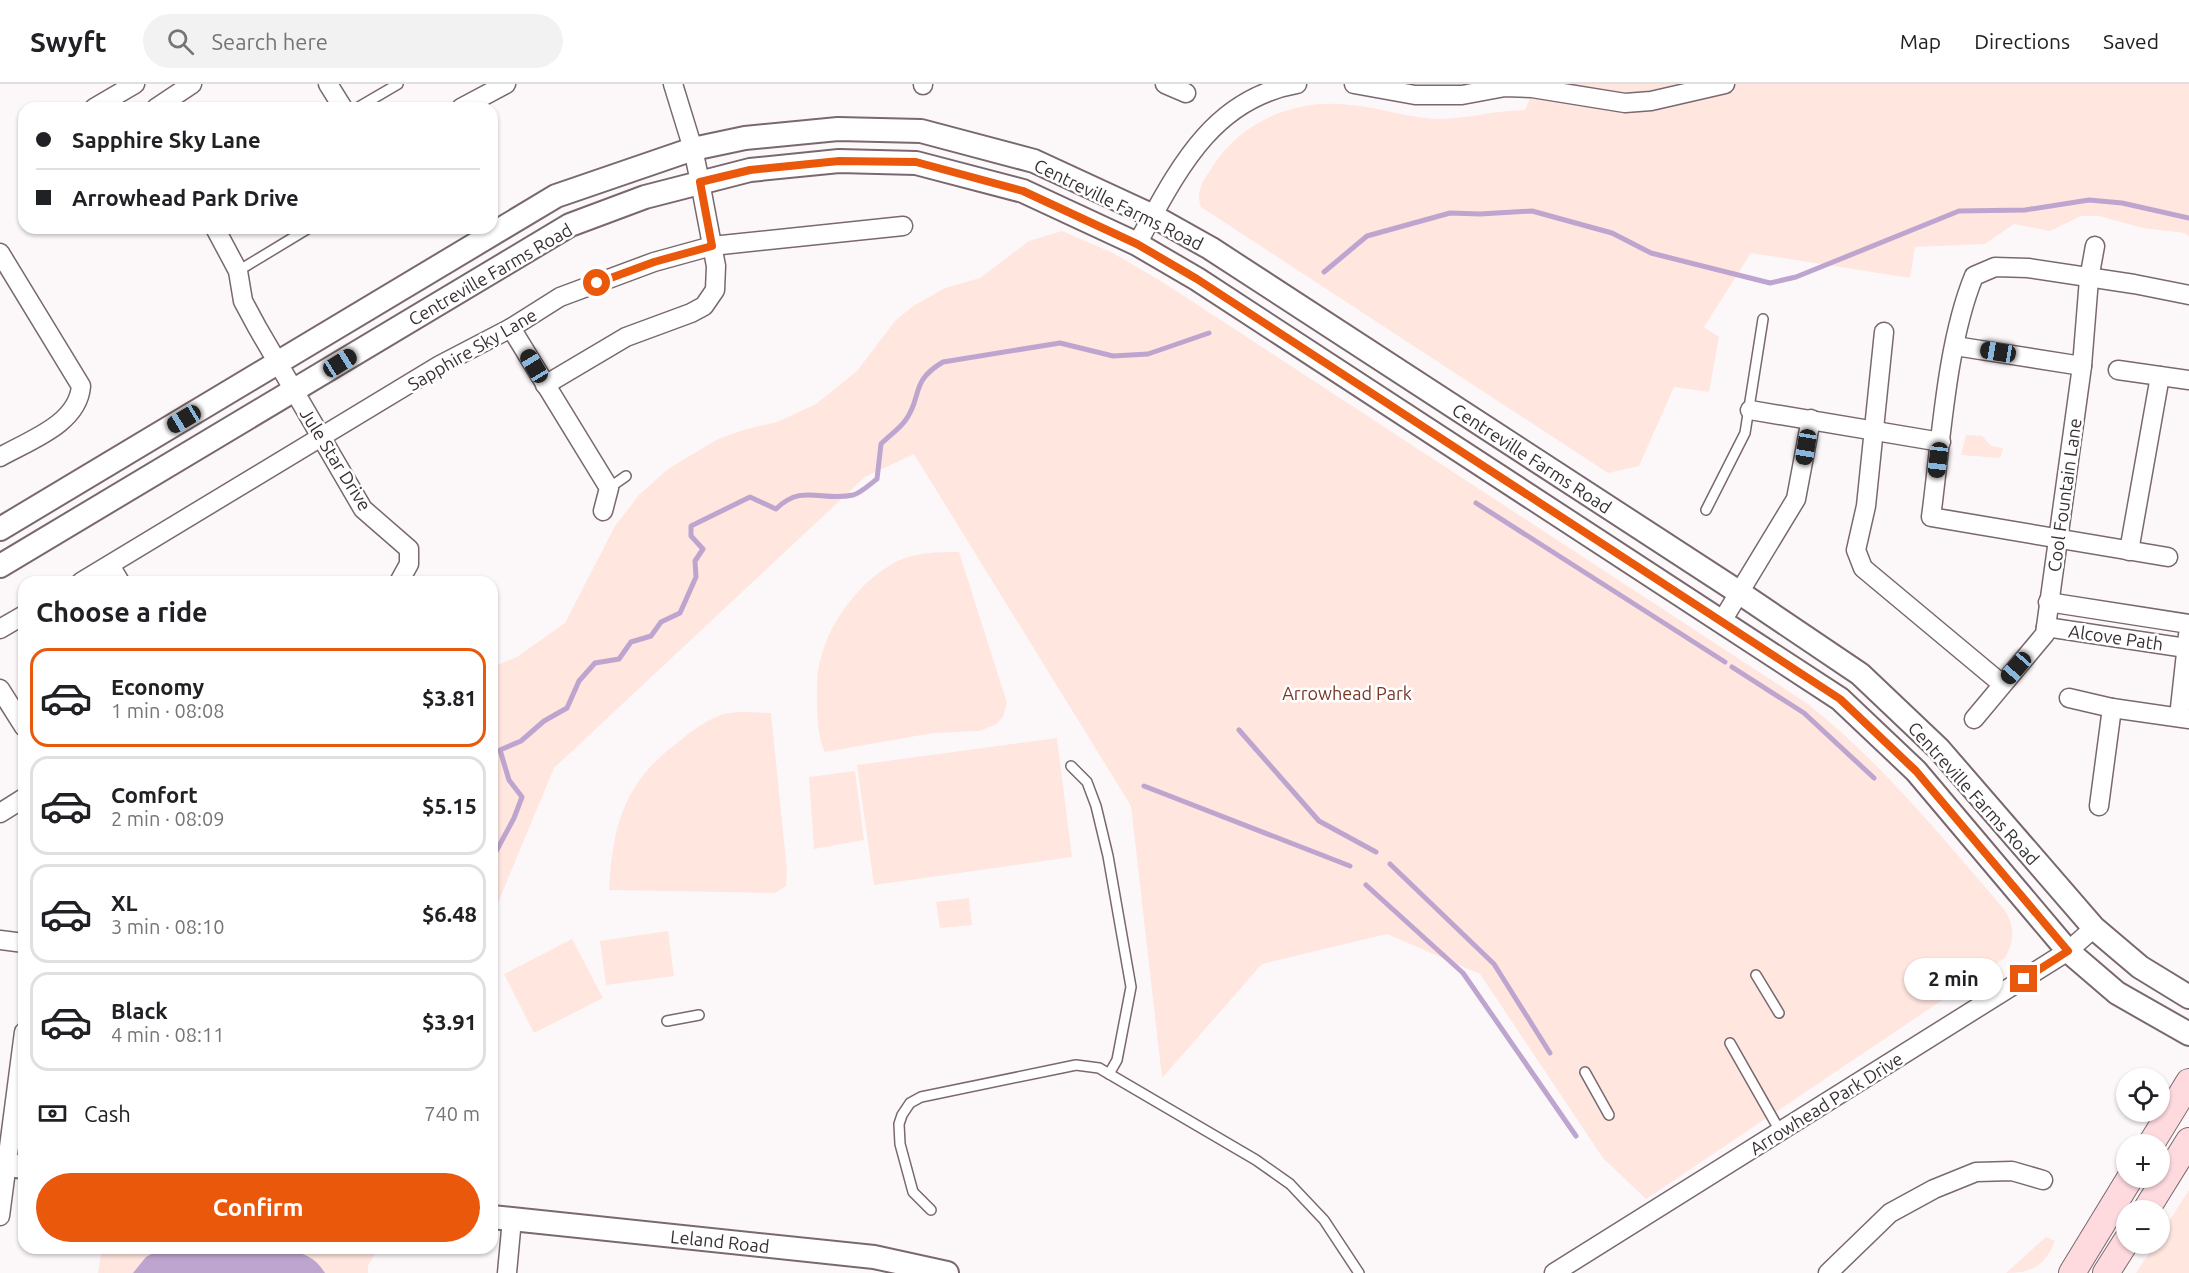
<!DOCTYPE html>
<html lang="en">
<head>
<meta charset="utf-8">
<style>
	:root { --surface:#fff; --page:#f2f2f2; --text:#202124; --muted:#757577; --line:#e0e0e0; --accent:#ea580c }
	body { margin:0; font-family:Ubuntu,sans-serif; background:var(--page); color:var(--text); height:100vh; display:flex; flex-direction:column; font-size:22px; white-space:nowrap }
	* { box-sizing:border-box; margin:0 }
	p { font-size:20px; color:var(--muted) }
	.icon { flex:none; width:33px; height:33px; fill:none; stroke:currentColor; stroke-width:2; stroke-linecap:round; stroke-linejoin:round }
	.map { position:relative; flex:1; overflow:hidden }
	.drawer { position:absolute; left:18px; top:492px; width:480px; height:678px; display:flex; flex-direction:column; background:var(--surface); border-radius:18px; box-shadow:0 2px 4px #0004 }
	.drawer>* { flex:none }
	.guide { position:absolute; left:18px; top:18px; width:480px; height:132px; border-radius:18px; box-shadow:0 2px 4px #0004; display:grid; align-content:center; height:132px; padding:0 18px; background:var(--surface) }
	.controls { position:absolute; left:2116px; top:984px; display:grid; gap:12px }
	.controls a { display:grid; place-items:center; width:54px; height:54px; border-radius:50%; background:var(--surface); box-shadow:0 2px 4px #0004; font-size:30px }
	.end { position:absolute; width:27px; height:27px; margin:-14px; border:8px solid #ea580c; background:#fff; box-shadow:0 0 0 3px #fff }
	.from { border-radius:50% }
	.bubble { position:absolute; height:42px; border-radius:21px; background:var(--surface); box-shadow:0 2px 4px #0004; font-size:20px; font-weight:700; line-height:42px; text-align:center }
	.car { position:absolute; width:18px; height:36px; margin:-18px -9px; border-radius:8px; box-shadow:0 0 4px 2px #0007; background:linear-gradient(#222 24%,#8ab4d8 0 40%,#222 0 76%,#8ab4d8 0 86%,#222 0) }
	.guide b { display:flex; align-items:center; gap:21px; height:57px; font-size:22px }
	.guide b+b { border-top:2px solid var(--line) }
	.guide i { width:15px; height:15px; background:var(--text) }
	ul { padding:0; list-style:none }
	li { display:flex; align-items:center; gap:18px; height:99px; margin:0 12px 9px; padding:0 6px; border:3px solid var(--line); border-radius:18px }
	li div { flex:1 }
	li b { display:block; font-size:22px }
	li em { font-style:normal; font-weight:700 }
	li.selected { border-color:var(--accent) }
	li>.icon { width:54px; height:54px; stroke-width:1.5 }
	h2 { padding:0 18px; font-size:27px; line-height:72px }
	.pay { display:flex; align-items:center; gap:15px; height:66px; padding:0 18px; font-size:22px }
	.pay p { margin-inline-start:auto }
	.button { display:flex; gap:12px; margin-top:auto; padding:12px 18px }
	.button a { flex:1; height:69px; border-radius:36px; background:var(--accent); color:#fff; font-size:24px; font-weight:700; line-height:69px; text-align:center }
	header { display:flex; align-items:center; gap:36px; box-sizing:border-box; height:84px; padding:0 30px; background:var(--surface); border-bottom:2px solid var(--line) }
	header strong { font-size:28px }
	nav { display:flex; gap:33px; margin-inline-start:auto; font-size:21px }
	.search { width:420px; height:54px; background:var(--page); display:flex; align-items:center; gap:15px; box-sizing:border-box; padding:0 21px; border-radius:33px; color:var(--muted); font-size:22px }
	.map>svg:first-child { display:block }
	.green { fill:#ffe6df }
	.water { fill:#bda5cf }
	.lines { fill:none; stroke-linecap:round; stroke-linejoin:round }
	.stream { stroke:#bda5cf; stroke-width:5 }
	.service-casing { stroke:#79686f; stroke-width:12 }
	.minor-casing { stroke:#79686f; stroke-width:21 }
	.tertiary-casing { stroke:#79686f; stroke-width:26 }
	.secondary-casing { stroke:#79686f; stroke-width:28 }
	.service { stroke:#fff; stroke-width:9 }
	.minor { stroke:#fff; stroke-width:18 }
	.tertiary { stroke:#fff; stroke-width:22 }
	.secondary { stroke:#fedadf; stroke-width:26 }
	.route { stroke:#ea580c; stroke-width:8 }
	.labels { text-anchor:middle; dominant-baseline:central; stroke-width:5; stroke-linejoin:round; paint-order:stroke }
	.street-label { font-size:18px; fill:#383134; stroke:#fff }
	.park-label { font-size:18px; fill:#773627; stroke:#fff }
</style>
</head>
<body>
<header>
<strong>Swyft</strong>
<div class="search"><svg class="icon" aria-label="search" viewBox="0 0 24 24"><circle cx="10" cy="10" r="6"/><path d="M15 15l6 6"/></svg>Search here</div>
<nav><a>Map</a><a>Directions</a><a>Saved</a></nav>
</header>
<div class="map">
<svg width="2189" height="1189" viewBox="0 0 2189 1189">
	<rect width="100%" height="100%" fill="#fcf8fa"/>
	<g class="green">
		<path d="M 1536,0 L 2189,0 L 2189,153 L 2185,149 L 2143,144 L 2099,132 L 2081,132 L 2050,147 L 2014,140 L 1985,160 L 1915,163 L 1910,194 L 1751,169 L 1704,243 L 1719,253 L 1709,308 L 1674,303 L 1639,382 L 1608,389 L 1201,123 C 1195,106 1204,96 1213,82 C 1243,35 1298,14 1352,21 C 1381,24 1409,34 1438,35 C 1468,35 1496,26 1525,26 Z"/>
		<path d="M 1062,147 L 1113,169 L 1161,197 L 1808,620 C 1883,680 1942,753 2004,825 C 2015,842 2015,856 2005,874 L 1646,1115 L 1603,1074 L 1480,890 L 1387,850 L 1262,880 L 1162,994 L 1131,722 L 914,370 L 865,393 L 554,684 L 492,833 L 492,583 L 517,573 L 565,539 L 615,442 L 639,411 L 668,385 L 718,355 L 747,345 L 777,338 L 816,320 L 857,287 L 895,237 L 913,222 L 945,204 L 980,194 L 1029,157 Z"/>
		<path d="M 1966,351 L 1982,352 L 1991,362 L 2003,364 L 2000,374 L 1961,371 Z"/>
		<path d="M 959,468 L 1007,619 L 1003,633 L 995,641 L 979,647 L 933,649 L 825,668 C 818,654 818,640 817,624 C 817,607 816,589 821,573 C 831,536 861,496 896,478 C 915,468 938,468 959,468 Z"/>
		<path d="M 771,629 L 787,786 L 786,802 L 775,809 L 609,806 C 613,737 625,697 682,655 C 693,646 711,633 725,630 C 739,626 757,629 771,629 Z"/>
		<path d="M 1057,654 L 1072,773 L 874,801 L 857,681 Z"/>
		<path d="M 855,687 L 864,756 L 814,765 L 809,693 Z"/>
		<path d="M 969,814 L 972,841 L 940,844 L 936,818 Z"/>
		<path d="M 668,847 L 674,892 L 606,901 L 600,857 Z"/>
		<path d="M 572,855 L 603,914 L 534,949 L 504,890 Z"/>
		<path d="M 2189,1106 L 2189,1189 L 2136,1189 L 2155,1160 L 2160,1160 L 2160,1151 Z"/>
		<path d="M 2046,1153 L 2055,1157 C 2045,1182 2032,1189 2006,1189 Z"/>
		<path d="M 102,1164 L 378,1164 L 368,1182 L 368,1189 L 98,1189 Z"/>
	</g>
	<path class="water" d="M 162,1164 C 197,1164 275,1157 305,1171 C 314,1175 320,1181 325,1189 L 133,1189 L 146,1173 Z"/>
	<g class="lines">
		<g class="stream">
			<path d="M 1324,188 L 1367,152 L 1450,129 L 1480,130 L 1532,127 L 1612,149 L 1651,169 L 1770,199 L 1796,193 L 1959,127 L 2025,126 L 2089,116 L 2122,119 L 2189,134"/>
			<path d="M 1476,419 L 1725,578"/>
			<path d="M 1732,583 L 1804,629 L 1874,694"/>
			<path d="M 1239,646 L 1319,737 L 1376,768"/>
			<path d="M 1144,702 L 1350,782"/>
			<path d="M 492,775 L 514,734 L 522,713 L 509,696 L 500,666 L 521,657 L 544,637 L 567,624 L 579,597 L 595,579 L 619,575 L 631,558 L 651,552 L 661,538 L 680,529 L 696,493 L 695,477 L 703,465 L 691,452 L 691,442 L 750,413 L 776,425 C 802,399 822,418 853,411 C 861,409 870,400 877,395 L 881,360 C 889,352 899,345 905,337 C 923,313 909,298 943,278 L 1060,259 L 1113,272 L 1148,270 L 1209,249"/>
			<path d="M 1390,780 L 1494,880 L 1550,969"/>
			<path d="M 1366,801 L 1463,889 L 1576,1052"/>
		</g>
		<g class="service-casing">
			<g id="service">
				<path d="M 357,24 L 398,0"/>
				<path d="M 238,187 L 309,144"/>
				<path d="M 609,404 L 626,392"/>
				<path d="M 1706,426 L 1745,349 L 1763,235"/>
				<path d="M 1071,682 L 1087,698 L 1096,722 L 1108,772 L 1131,903 L 1117,976 L 1109,990"/>
				<path d="M 1756,891 L 1779,929"/>
				<path d="M 667,937 L 699,931"/>
				<path d="M 1730,959 L 1780,1047"/>
				<path d="M 1585,988 L 1609,1031"/>
				<path d="M 931,1126 L 913,1108 L 900,1060 L 899,1040 L 902,1031 L 910,1019 L 921,1013 L 1076,981 L 1099,984 L 1256,1076 L 1290,1100 L 1324,1136 L 1359,1189"/>
			</g>
		</g>
		<g class="minor-casing">
			<g id="minor">
				<path d="M 328,0 L 343,24"/>
				<path d="M 1165,0 L 1186,9"/>
				<path d="M 1354,0 L 1415,11 L 1462,11 L 1505,3 L 1532,4 L 1625,19 L 1651,17 L 1725,0"/>
				<path d="M 923,1 L 923,0"/>
				<path d="M 94,24 L 135,0"/>
				<path d="M 156,24 L 192,0"/>
				<path d="M 461,24 L 506,0"/>
				<path d="M 215,144 L 238,187 L 243,217 L 257,243 L 363,425 L 409,465 L 409,480 L 399,498"/>
				<path d="M 1137,160 C 1176,90 1210,15 1297,0"/>
				<path d="M 0,169 L 81,302 C 78,340 30,356 0,373"/>
				<path d="M 511,244 L 609,404 L 603,427"/>
				<path d="M 1884,248 L 1866,422 L 1856,466 L 1863,484 L 2002,600"/>
				<path d="M 1955,262 L 2082,282"/>
				<path d="M 2118,286 L 2189,296"/>
				<path d="M 545,301 L 626,253 L 691,229 L 704,222 L 715,206 L 716,182 L 700,98 L 693,65 L 673,0"/>
				<path d="M 1750,326 L 1941,358"/>
				<path d="M 2129,467 L 2160,292"/>
				<path d="M 2168,473 L 1931,433 C 1941,359 1946,260 1974,192 L 1995,183 L 2028,184 L 2134,200 L 2189,211"/>
				<path d="M 110,481 L 120,498"/>
				<path d="M 81,498 L 440,281 L 511,244 L 560,213 L 654,178 L 712,162 L 903,142"/>
				<path d="M 2048,518 L 2189,540"/>
				<path d="M 1722,537 L 1796,415 L 1811,335"/>
				<path d="M 2046,543 L 2186,564"/>
				<path d="M 0,545 L 24,531"/>
				<path d="M 0,605 L 24,643"/>
				<path d="M 2069,614 L 2112,624 L 2189,635"/>
				<path d="M 2179,633 L 2188,551"/>
				<path d="M 1974,635 L 2045,550 L 2082,282 L 2089,195 L 2095,162"/>
				<path d="M 2099,722 L 2112,624"/>
				<path d="M 0,729 L 24,714"/>
				<path d="M 0,856 L 24,859"/>
				<path d="M 0,1132 L 24,948"/>
				<path d="M 507,1189 L 512,1135"/>
				<path d="M 1554,1189 L 2068,867 L 2094,844"/>
				<path d="M 1828,1189 L 1890,1129 L 1934,1105 L 1976,1088 L 2012,1087 L 2043,1096"/>
			</g>
		</g>
		<g class="tertiary-casing">
			<g id="tertiary">
				<path d="M 0,445 L 556,112 L 693,65 L 745,54 L 838,45 L 921,47 L 1034,77 L 1153,132 L 1210,164 L 1740,509 L 1860,590 L 1939,665 L 2094,844 L 2140,883 L 2189,913"/>
				<path d="M 0,482 L 570,141 L 645,113 L 750,86 L 839,77 L 916,79 L 1023,107 L 1137,160 L 1197,195 L 1840,615 L 1916,687 L 2068,867 L 2117,909 L 2189,950"/>
				<path d="M 0,1080 L 24,1083"/>
				<path d="M 492,1133 L 874,1173 L 947,1189"/>
			</g>
		</g>
		<g class="secondary-casing">
			<g id="secondary">
				<path d="M 2151,1060 L 2189,998"/>
				<path d="M 2146,1126 L 2189,1057"/>
				<path d="M 2072,1189 L 2130,1094"/>
				<path d="M 2106,1189 L 2127,1156"/>
			</g>
		</g>
		<use href="#service" class="service"/>
		<use href="#minor" class="minor"/>
		<use href="#tertiary" class="tertiary"/>
		<use href="#secondary" class="secondary"/>
	</g>
	<g class="lines">
		<path class="route" d="M 597,199 L 654,178 L 712,162 L 700,98 L 750,86 L 839,77 L 916,78 L 1023,107 L 1137,160 L 1197,195 L 1840,615 L 1916,687 L 2068,867 L 2024,895"/>
	</g>
	<g class="labels">
		<g class="street-label">
			<text transform="translate(1119 120) rotate(26)">Centreville Farms Road</text>
			<text transform="translate(490 190) rotate(-30)">Centreville Farms Road</text>
			<text transform="translate(472 265) rotate(-30)">Sapphire Sky Lane</text>
			<text transform="translate(1532 374) rotate(33)">Centreville Farms Road</text>
			<text transform="translate(336 375) rotate(58)">Jule Star Drive</text>
			<text transform="translate(2064 411) rotate(-82)">Cool Fountain Lane</text>
			<text transform="translate(2116 553) rotate(8)">Alcove Path</text>
			<text transform="translate(1974 709) rotate(48)">Centreville Farms Road</text>
			<text transform="translate(1826 1019) rotate(-32)">Arrowhead Park Drive</text>
			<text transform="translate(720 1157) rotate(6)">Leland Road</text>
		</g>
		<g class="park-label">
			<text x="1347" y="609">Arrowhead Park</text>
		</g>
	</g>
</svg>
<div class="controls">
<a><svg class="icon" aria-label="locate" viewBox="0 0 24 24"><circle cx="12" cy="12" r="6"/><path d="M12 2v4M12 18v4M2 12h4M18 12h4"/></svg></a>
<a>+</a>
<a>−</a>
</div>
<i class="end from" style="left:597px;top:199px"></i>
<i class="end" style="left:2024px;top:895px"></i>
<div class="bubble" style="left:1904px;top:874px;width:99px">2 min</div>
<i class="car" style="left:1998px;top:268px;rotate:279deg"></i>
<i class="car" style="left:340px;top:279px;rotate:58deg"></i>
<i class="car" style="left:534px;top:282px;rotate:329deg"></i>
<i class="car" style="left:184px;top:335px;rotate:239deg"></i>
<i class="car" style="left:1806px;top:363px;rotate:189deg"></i>
<i class="car" style="left:1938px;top:376px;rotate:187deg"></i>
<i class="car" style="left:2016px;top:584px;rotate:221deg"></i>
<div class="guide">
<b><i class="from"></i>Sapphire Sky Lane</b>
<b><i></i>Arrowhead Park Drive</b>
</div>
<section class="drawer">
<h2>Choose a ride</h2>
<ul>
<li class="selected"><svg class="icon" aria-label="car" viewBox="0 0 24 24"><path d="M5 17H2v-5l4-1 3-4h7l3 4 3 1v5h-3M9 17h6M6 11h13"/><circle cx="7" cy="17" r="2"/><circle cx="17" cy="17" r="2"/></svg><div><b>Economy</b><p>1 min · 08:08</p></div><em>$3.81</em></li>
<li><svg class="icon" aria-label="car" viewBox="0 0 24 24"><path d="M5 17H2v-5l4-1 3-4h7l3 4 3 1v5h-3M9 17h6M6 11h13"/><circle cx="7" cy="17" r="2"/><circle cx="17" cy="17" r="2"/></svg><div><b>Comfort</b><p>2 min · 08:09</p></div><em>$5.15</em></li>
<li><svg class="icon" aria-label="car" viewBox="0 0 24 24"><path d="M5 17H2v-5l4-1 3-4h7l3 4 3 1v5h-3M9 17h6M6 11h13"/><circle cx="7" cy="17" r="2"/><circle cx="17" cy="17" r="2"/></svg><div><b>XL</b><p>3 min · 08:10</p></div><em>$6.48</em></li>
<li><svg class="icon" aria-label="car" viewBox="0 0 24 24"><path d="M5 17H2v-5l4-1 3-4h7l3 4 3 1v5h-3M9 17h6M6 11h13"/><circle cx="7" cy="17" r="2"/><circle cx="17" cy="17" r="2"/></svg><div><b>Black</b><p>4 min · 08:11</p></div><em>$3.91</em></li>
</ul>
<div class="pay"><svg class="icon" aria-label="cash" viewBox="0 0 24 24"><path d="M3 7h18v10H3z"/><circle cx="12" cy="12" r="2"/></svg>Cash<p>740 m</p></div>
<div class="button"><a>Confirm</a></div>
</section>
</div>
</body>
</html>
